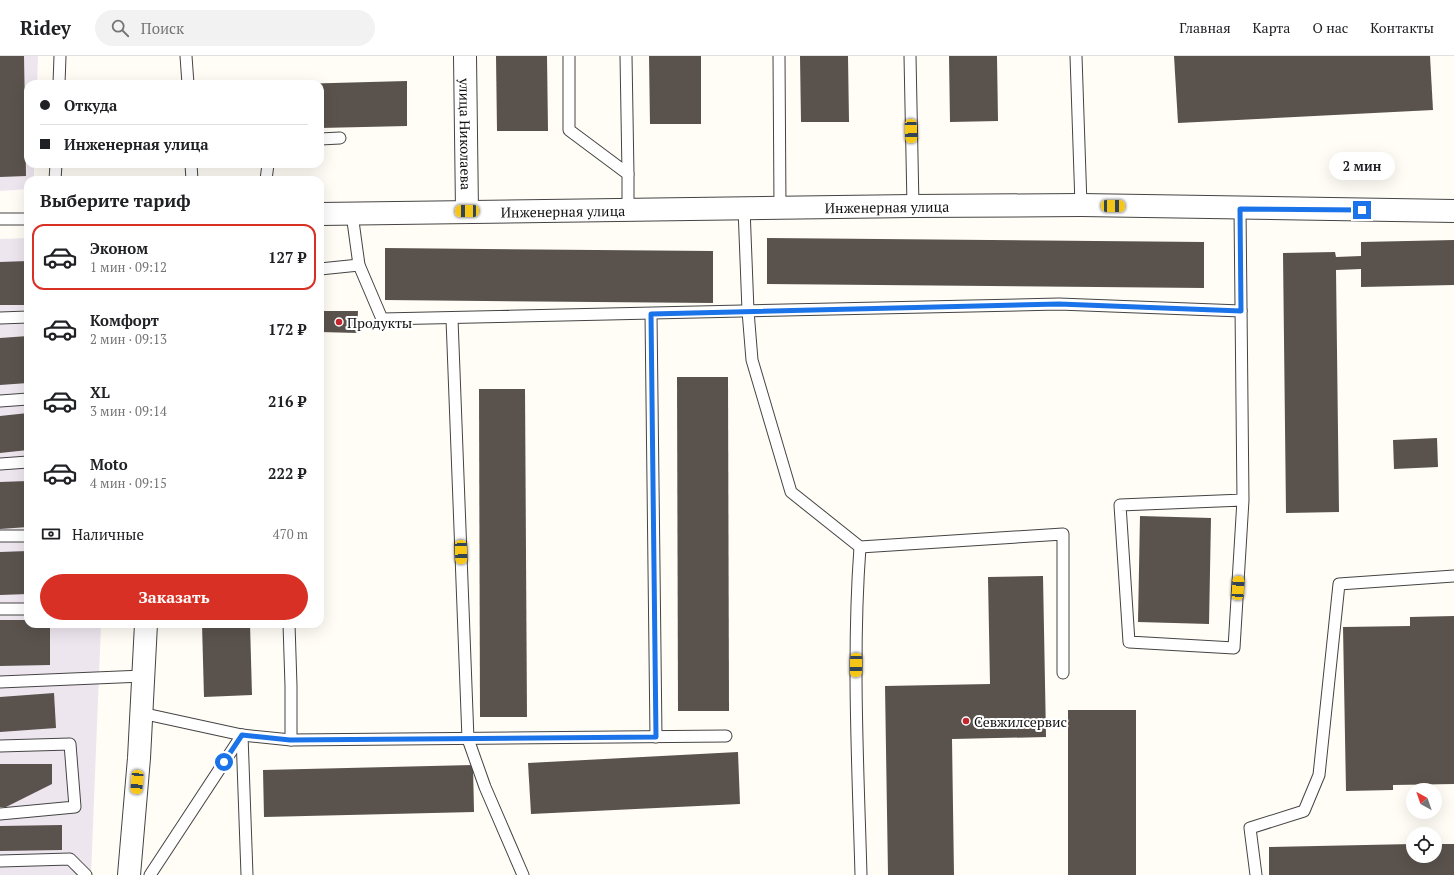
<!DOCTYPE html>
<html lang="ru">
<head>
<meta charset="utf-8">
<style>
	:root { --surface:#fff; --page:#f2f2f2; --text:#202124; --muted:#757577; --line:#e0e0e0; --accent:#d93025 }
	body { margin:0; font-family:"PT Serif",serif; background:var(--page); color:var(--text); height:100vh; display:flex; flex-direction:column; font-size:15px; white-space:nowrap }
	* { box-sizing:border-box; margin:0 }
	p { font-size:13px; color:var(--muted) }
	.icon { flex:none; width:22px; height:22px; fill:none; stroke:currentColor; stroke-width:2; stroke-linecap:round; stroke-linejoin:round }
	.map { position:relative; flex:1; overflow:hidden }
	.side { position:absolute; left:24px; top:120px; width:300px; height:452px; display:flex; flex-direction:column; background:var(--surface); border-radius:12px; box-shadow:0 4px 16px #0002 }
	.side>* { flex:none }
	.top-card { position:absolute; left:24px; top:24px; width:300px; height:88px; border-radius:12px; box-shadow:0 4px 16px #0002; display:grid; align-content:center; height:88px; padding:0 16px; background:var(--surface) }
	.needle { width:26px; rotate:320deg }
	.buttons { position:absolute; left:1406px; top:727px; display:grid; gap:8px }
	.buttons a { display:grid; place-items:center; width:36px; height:36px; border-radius:50%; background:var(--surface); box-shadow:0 4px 16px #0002; font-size:20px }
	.end { position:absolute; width:18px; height:18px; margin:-9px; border:5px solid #1a73e8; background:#fff; box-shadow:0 0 0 2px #fff }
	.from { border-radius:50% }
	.bubble { position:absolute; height:28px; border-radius:14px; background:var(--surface); box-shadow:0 4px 16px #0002; font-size:13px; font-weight:700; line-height:28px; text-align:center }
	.car { position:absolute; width:12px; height:24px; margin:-12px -6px; border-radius:5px; box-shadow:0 0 3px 1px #0007; background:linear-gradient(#f5c518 24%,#345 0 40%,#f5c518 0 76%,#345 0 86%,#f5c518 0) }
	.top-card b { display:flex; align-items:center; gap:14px; height:38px; font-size:15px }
	.top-card b+b { border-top:1px solid var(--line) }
	.top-card i { width:10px; height:10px; background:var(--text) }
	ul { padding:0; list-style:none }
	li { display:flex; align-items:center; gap:12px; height:66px; margin:0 8px 6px; padding:0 8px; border:2px solid transparent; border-radius:12px }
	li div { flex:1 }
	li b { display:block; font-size:15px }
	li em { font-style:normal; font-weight:700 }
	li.selected { border-color:var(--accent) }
	li>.icon { width:36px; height:36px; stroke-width:1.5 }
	h2 { padding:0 16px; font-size:18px; line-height:48px }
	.pay { display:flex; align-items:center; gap:10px; height:44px; padding:0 16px; font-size:15px }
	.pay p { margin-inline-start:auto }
	.button { display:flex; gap:8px; margin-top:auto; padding:8px 16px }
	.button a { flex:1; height:46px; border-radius:24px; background:var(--accent); color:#fff; font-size:16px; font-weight:700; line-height:46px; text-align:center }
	header { display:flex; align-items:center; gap:24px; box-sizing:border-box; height:56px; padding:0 20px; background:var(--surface); border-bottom:1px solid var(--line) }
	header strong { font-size:19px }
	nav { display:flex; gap:22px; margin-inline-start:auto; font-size:14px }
	.search { width:280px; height:36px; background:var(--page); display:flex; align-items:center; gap:10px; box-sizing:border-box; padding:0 14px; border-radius:22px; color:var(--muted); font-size:15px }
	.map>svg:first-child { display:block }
	.industrial { fill:#eee6ef }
	.building { fill:#5a524d }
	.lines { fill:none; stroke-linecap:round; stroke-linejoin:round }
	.service-casing { stroke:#444; stroke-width:13 }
	.minor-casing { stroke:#444; stroke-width:24 }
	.service { stroke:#fff; stroke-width:11 }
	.minor { stroke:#fff; stroke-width:22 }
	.route { stroke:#1a73e8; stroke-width:5 }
	.poi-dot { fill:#c4262e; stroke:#fff; stroke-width:1.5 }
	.labels { text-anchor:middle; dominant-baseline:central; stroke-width:4; stroke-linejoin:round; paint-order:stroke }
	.street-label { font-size:14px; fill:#111; stroke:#fff }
	.poi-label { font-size:14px; fill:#111; stroke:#fff; text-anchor:start }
</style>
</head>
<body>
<header>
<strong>Ridey</strong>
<div class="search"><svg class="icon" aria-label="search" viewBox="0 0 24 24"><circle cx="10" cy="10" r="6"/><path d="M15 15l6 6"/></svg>Поиск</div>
<nav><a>Главная</a><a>Карта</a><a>О нас</a><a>Контакты</a></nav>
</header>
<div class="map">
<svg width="1454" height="819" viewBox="0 0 1454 819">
	<rect width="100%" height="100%" fill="#fffdf5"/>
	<g class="industrial">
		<path d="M 0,0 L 38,0 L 37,28 L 28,28 L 28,108 L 34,108 L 34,124 L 28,124 L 28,133 L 0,135 Z"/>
		<path d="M 28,182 L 28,568 L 101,568 L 91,819 L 0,819 L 0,183 Z"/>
	</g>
	<g class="building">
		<path d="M 0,0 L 24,0 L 26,120 L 0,121 Z"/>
		<path d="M 496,0 L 547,0 L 548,75 L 497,75 Z"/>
		<path d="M 649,0 L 701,0 L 701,68 L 650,68 Z"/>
		<path d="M 800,0 L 848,0 L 849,66 L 801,66 Z"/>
		<path d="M 949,0 L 997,0 L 998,65 L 950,66 Z"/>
		<path d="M 1174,0 L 1430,0 L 1433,54 L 1178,67 Z"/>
		<path d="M 407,25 L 407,70 L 320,72 L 320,28 L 296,28 Z"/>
		<path d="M 767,182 L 1204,186 L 1204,232 L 767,228 Z"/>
		<path d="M 1454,184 L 1454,229 L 1361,231 L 1361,213 L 1336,214 L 1339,456 L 1286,457 L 1283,197 L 1335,196 L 1336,201 L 1361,200 L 1361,186 Z"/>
		<path d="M 385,192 L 713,195 L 713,247 L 385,244 Z"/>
		<path d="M 28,205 L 28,249 L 0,249 L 0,206 Z"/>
		<path d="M 320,255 L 358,255 L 357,277 L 320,276 Z"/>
		<path d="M 28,280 L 28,327 L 0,329 L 0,282 Z"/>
		<path d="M 677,321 L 728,321 L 729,655 L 678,655 Z"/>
		<path d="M 479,333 L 525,333 L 527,661 L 480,661 Z"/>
		<path d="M 28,357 L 28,394 L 0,397 L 0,360 Z"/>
		<path d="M 1437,382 L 1438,411 L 1394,413 L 1393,384 Z"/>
		<path d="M 28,425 L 28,471 L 0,473 L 0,426 Z"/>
		<path d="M 1140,460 L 1211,462 L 1209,568 L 1138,566 Z"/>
		<path d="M 28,495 L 28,538 L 0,539 L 0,496 Z"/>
		<path d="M 1043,520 L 1046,681 L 952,683 L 954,819 L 888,819 L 885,630 L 990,628 L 988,521 Z"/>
		<path d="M 1454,560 L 1454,728 L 1393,729 L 1393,734 L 1346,735 L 1343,571 L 1410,570 L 1410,561 Z"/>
		<path d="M 0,564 L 28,564 L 28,568 L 50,568 L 50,609 L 0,610 Z"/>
		<path d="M 202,568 L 250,568 L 252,639 L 204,641 Z"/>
		<path d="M 54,637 L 56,672 L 0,676 L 0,641 Z"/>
		<rect x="1068" y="654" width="68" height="165"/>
		<path d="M 738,696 L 740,748 L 531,758 L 528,707 Z"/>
		<path d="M 0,708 L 52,708 L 52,728 L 6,751 L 0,751 Z"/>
		<path d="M 473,709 L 474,756 L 264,761 L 263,714 Z"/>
		<path d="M 62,769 L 62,794 L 0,795 L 0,770 Z"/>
		<path d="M 1413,788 L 1413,800 L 1435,800 L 1435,788 L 1454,788 L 1454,819 L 1269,819 L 1269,791 Z"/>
	</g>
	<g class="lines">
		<g class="service-casing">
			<g id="service">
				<path d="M 186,0 L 188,28"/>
				<path d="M 569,0 L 569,74 L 628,118 L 628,153"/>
				<path d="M 626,0 L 628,118"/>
				<path d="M 779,0 L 780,151"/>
				<path d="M 910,0 L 913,150"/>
				<path d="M 1076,0 L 1081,149"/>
				<path d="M 59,28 L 60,0"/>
				<path d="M 320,83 L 340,82"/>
				<path d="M 191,108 L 192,124"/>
				<path d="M 55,124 L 56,108"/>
				<path d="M 266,124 L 268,108"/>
				<path d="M 744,152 L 748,255 L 752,304 L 791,436 L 860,491 L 1063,478 L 1063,617"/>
				<path d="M 1240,153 L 1243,444 L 1234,592 L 1129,586 L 1120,449 L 1243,444"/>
				<path d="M 352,158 L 359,209 L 382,263 L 1059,248 L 1241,255"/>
				<path d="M 0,163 L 28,163"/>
				<path d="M 320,213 L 359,209"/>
				<path d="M 651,258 L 656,681"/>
				<path d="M 0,262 L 28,261"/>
				<path d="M 452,263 L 468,683 L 485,731 L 523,819"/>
				<path d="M 0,345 L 28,343"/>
				<path d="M 0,408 L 28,406"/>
				<path d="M 0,480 L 28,480"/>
				<path d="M 860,491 C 852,600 858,710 861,819"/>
				<path d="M 0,553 L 28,553"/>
				<path d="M 289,568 L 291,630 L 291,684"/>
				<path d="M 0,626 L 143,620"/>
				<path d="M 141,657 L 242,679 L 291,684 L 726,680"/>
				<path d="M 242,679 L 247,819"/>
				<path d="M 0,690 L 70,688 L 75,751 L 0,758"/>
				<path d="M 0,805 L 70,803 L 86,819"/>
				<path d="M 150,819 L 242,679"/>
				<path d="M 1256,819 L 1250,772 L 1304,755 L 1319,719 L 1339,528 L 1454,520"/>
			</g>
		</g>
		<g class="minor-casing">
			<g id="minor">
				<path id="s1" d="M 465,0 L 467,155"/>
				<path id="s2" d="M 320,158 L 913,150 L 1081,149 L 1454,155"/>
				<path d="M 129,819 L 139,702 L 146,568"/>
			</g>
		</g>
		<use href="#service" class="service"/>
		<use href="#minor" class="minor"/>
	</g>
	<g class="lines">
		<path class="route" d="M 224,706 L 242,679 L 290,684 L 656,681 L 651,258 L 1059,248 L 1241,255 L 1240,153 L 1362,154"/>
	</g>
	<g class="poi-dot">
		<circle cx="339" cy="266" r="4"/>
		<circle cx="966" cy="665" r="4"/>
	</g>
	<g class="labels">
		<g class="street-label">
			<text stroke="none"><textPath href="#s1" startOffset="78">улица Николаева</textPath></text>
			<text stroke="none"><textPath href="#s2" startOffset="567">Инженерная улица</textPath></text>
			<text stroke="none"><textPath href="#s2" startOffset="243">Инженерная улица</textPath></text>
		</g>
		<g class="poi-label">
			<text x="347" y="266">Продукты</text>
			<text x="974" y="665">Севжилсервис</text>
		</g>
	</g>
</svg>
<div class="buttons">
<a><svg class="needle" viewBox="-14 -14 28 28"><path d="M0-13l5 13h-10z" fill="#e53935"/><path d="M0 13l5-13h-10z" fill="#757577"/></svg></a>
<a><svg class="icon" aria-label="locate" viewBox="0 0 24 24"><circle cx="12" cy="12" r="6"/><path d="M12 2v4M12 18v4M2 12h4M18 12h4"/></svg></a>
</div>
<i class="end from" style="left:224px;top:706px"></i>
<i class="end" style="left:1362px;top:154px"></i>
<div class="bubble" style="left:1329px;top:96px;width:66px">2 мин</div>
<i class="car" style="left:911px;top:75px;rotate:178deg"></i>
<i class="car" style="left:1113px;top:150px;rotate:91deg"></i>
<i class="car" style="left:467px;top:155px;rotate:269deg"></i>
<i class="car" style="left:461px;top:496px;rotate:178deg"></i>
<i class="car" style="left:1238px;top:532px;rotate:3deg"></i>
<i class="car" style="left:856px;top:609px;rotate:181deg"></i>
<i class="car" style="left:137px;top:726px;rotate:185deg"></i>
<div class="top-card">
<b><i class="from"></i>Откуда</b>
<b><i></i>Инженерная улица</b>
</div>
<section class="side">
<h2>Выберите тариф</h2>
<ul>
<li class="selected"><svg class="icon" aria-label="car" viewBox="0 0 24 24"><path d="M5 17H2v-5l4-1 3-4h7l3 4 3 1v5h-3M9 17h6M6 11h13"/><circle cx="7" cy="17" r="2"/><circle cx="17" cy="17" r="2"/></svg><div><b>Эконом</b><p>1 мин · 09:12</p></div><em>127 ₽</em></li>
<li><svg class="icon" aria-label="car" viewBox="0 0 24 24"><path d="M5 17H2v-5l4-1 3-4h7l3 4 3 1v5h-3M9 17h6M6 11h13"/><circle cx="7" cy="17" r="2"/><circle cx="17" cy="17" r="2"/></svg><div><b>Комфорт</b><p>2 мин · 09:13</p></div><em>172 ₽</em></li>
<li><svg class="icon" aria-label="car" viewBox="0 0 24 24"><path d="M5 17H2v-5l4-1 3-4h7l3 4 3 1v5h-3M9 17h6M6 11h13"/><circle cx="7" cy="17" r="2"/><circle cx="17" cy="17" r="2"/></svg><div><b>XL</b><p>3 мин · 09:14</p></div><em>216 ₽</em></li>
<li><svg class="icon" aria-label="car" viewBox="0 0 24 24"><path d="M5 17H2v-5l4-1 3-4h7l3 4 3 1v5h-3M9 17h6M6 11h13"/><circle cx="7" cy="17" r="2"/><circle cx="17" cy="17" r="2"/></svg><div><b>Moto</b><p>4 мин · 09:15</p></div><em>222 ₽</em></li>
</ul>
<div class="pay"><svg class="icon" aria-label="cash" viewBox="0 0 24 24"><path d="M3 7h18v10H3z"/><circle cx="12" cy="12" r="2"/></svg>Наличные<p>470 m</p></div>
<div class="button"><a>Заказать</a></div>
</section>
</div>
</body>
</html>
